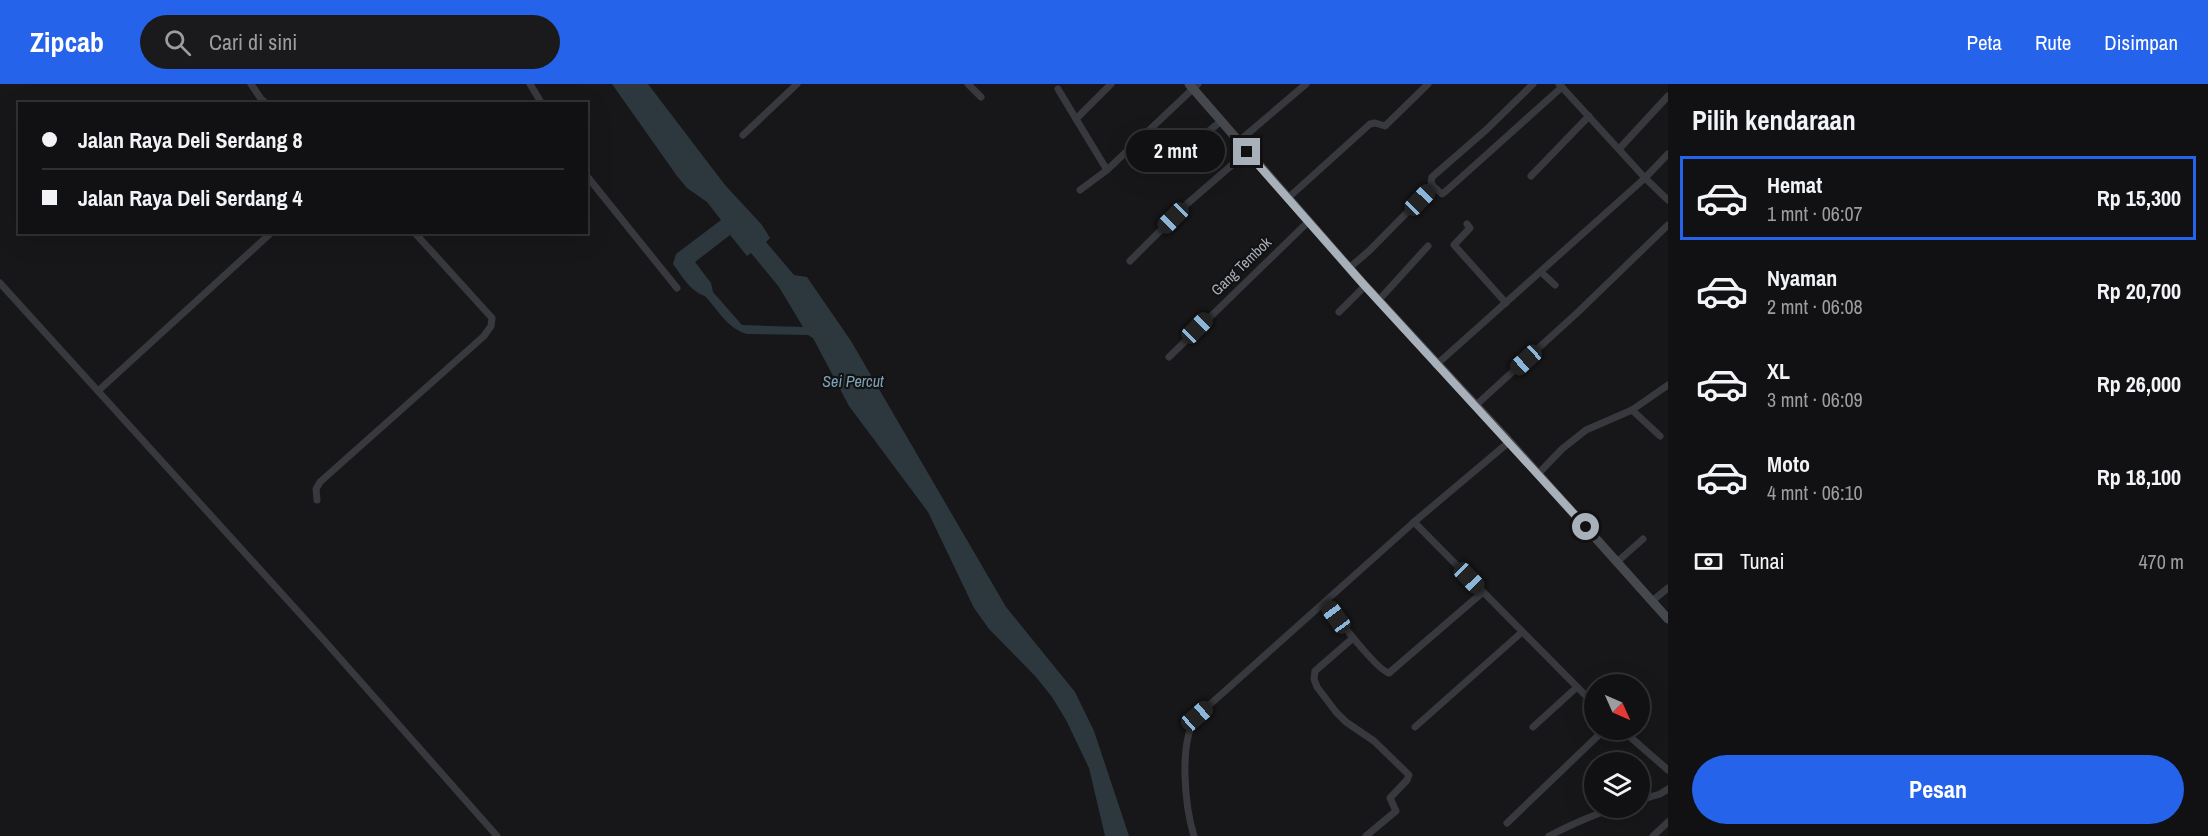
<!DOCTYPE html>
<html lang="id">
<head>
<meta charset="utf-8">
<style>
	:root { --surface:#111113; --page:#1a1a1c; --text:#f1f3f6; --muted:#9c9da0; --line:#303133; --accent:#2563eb }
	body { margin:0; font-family:"Archivo Narrow",sans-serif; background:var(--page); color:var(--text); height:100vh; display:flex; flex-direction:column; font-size:22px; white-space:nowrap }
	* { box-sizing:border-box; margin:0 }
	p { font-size:20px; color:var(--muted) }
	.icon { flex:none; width:33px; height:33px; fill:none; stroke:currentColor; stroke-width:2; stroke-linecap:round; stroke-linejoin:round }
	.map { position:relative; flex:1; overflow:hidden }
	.sheet { display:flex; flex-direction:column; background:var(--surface); width:540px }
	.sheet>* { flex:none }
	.top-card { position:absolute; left:18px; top:18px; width:570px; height:132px; border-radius:0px; box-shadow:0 6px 24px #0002,0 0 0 2px var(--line); display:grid; align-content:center; height:132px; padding:0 24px; background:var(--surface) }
	.needle { width:39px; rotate:135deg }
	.tools { position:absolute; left:1584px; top:590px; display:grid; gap:12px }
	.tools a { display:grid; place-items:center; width:66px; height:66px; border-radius:50%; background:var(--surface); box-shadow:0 6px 24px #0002,0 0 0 2px var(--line); font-size:30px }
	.end { position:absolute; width:27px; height:27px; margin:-14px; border:8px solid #a8b0b9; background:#111; box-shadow:0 0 0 3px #111 }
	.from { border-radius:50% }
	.bubble { position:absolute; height:42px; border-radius:21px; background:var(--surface); box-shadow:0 6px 24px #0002,0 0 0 2px var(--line); font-size:20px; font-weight:700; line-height:42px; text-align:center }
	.car { position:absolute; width:18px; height:36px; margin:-18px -9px; border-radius:8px; box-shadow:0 0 4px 2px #0007; background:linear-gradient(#222 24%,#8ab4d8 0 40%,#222 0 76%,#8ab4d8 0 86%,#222 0) }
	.top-card b { display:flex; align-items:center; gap:21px; height:57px; font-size:22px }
	.top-card b+b { border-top:2px solid var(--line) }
	.top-card i { width:15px; height:15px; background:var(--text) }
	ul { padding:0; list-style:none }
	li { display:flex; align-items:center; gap:18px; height:84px; margin:0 12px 9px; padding:0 12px; border:3px solid transparent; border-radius:0px }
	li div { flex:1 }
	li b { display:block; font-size:22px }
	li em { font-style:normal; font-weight:700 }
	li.current { border-color:var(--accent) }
	li>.icon { width:54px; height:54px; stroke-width:1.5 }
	h2 { padding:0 24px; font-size:27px; line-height:72px }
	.pay { display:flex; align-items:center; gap:15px; height:66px; padding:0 24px; font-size:22px }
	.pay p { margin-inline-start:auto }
	.button { display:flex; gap:12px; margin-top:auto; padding:12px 24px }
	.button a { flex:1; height:69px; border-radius:36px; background:var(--accent); color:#fff; font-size:24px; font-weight:700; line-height:69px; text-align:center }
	header { display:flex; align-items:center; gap:36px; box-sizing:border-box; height:84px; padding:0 30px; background:var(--accent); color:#fff }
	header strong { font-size:28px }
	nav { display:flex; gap:33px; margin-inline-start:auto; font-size:21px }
	.search { width:420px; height:54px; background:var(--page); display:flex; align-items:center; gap:15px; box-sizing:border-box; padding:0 21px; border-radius:33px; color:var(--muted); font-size:22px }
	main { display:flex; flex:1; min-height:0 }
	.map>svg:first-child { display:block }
	.water { fill:#2c383e; fill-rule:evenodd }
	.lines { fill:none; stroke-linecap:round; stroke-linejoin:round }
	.street { stroke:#38393e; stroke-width:7 }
	.secondary { stroke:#45494e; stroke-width:9 }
	.route { stroke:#a8b0b9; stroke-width:8 }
	.labels { text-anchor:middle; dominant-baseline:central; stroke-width:4.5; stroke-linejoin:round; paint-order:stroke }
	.street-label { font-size:15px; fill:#a8b0b9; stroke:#121214 }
	.water-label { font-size:16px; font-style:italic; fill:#7ea3b5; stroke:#121214 }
</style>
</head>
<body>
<header>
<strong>Zipcab</strong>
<div class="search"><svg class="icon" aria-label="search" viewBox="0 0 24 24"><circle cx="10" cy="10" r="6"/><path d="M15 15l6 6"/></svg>Cari di sini</div>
<nav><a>Peta</a><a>Rute</a><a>Disimpan</a></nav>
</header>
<main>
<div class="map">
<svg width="1668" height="752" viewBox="0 0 1668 752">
	<rect width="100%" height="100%" fill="#171719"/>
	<path class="water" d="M 612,0 L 648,0 L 725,101 L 762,141 L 770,154 L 766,158 L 794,191 L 807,193 L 851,257 L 1006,523 L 1075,608 L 1094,647 L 1129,752 L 1105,752 L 1089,684 L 1066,636 L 1052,613 L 1036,593 L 989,545 L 974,524 L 928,428 L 849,322 L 813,254 L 808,251 L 747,250 C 728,245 718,226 705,212 C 691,208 681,191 673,180 L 676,170 L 721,136 L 707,118 L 687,104 L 677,92 ZM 730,151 L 747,172 L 751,169 L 779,203 L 803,243 L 742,241 L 713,208 L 711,199 L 695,178 Z"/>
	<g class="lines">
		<g class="street">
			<path d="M 251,0 L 261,15 L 267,20"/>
			<path d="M 530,0 L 542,20"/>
			<path d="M 968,0 L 981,13"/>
			<path d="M 1559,0 L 1645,94 L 1668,116"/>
			<path d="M 1058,5 L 1076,35"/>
			<path d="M 284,20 L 292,20"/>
			<path d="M 743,51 L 797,0"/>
			<path d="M 1238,58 L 1306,0"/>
			<path d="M 1619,65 L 1668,12"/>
			<path d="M 1177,73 L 1220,38"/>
			<path d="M 1107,86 L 1076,35 L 1111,0"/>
			<path d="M 586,91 L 677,204"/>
			<path d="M 1531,92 L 1589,32"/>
			<path d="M 1433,102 L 1431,98 L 1432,93 L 1486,46 L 1533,0"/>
			<path d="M 1080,106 L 1107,86 L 1198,0"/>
			<path d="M 1288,114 L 1370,40 L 1375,39 L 1385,42 L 1428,0"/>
			<path d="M 1467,140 L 1470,144 L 1454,161 L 1506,219"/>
			<path d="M 1130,177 L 1188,119 L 1247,68"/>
			<path d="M 1349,184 L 1369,167 L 1433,102 L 1442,110 L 1446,107 L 1562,3"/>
			<path d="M 1541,188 L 1555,201"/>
			<path d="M 0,199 L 322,554 L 497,752"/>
			<path d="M 1378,217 L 1428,162"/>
			<path d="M 1339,228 L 1365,202"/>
			<path d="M 1169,273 L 1308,138"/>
			<path d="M 1436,281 L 1645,94 L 1668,70"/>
			<path d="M 98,307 L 272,148"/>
			<path d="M 1475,322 L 1577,229 L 1668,141"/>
			<path d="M 1632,326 L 1660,352"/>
			<path d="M 1538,390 L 1562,365 L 1586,346 L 1632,326 L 1668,301"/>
			<path d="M 317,416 L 316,405 L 320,398 L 484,252 L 491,242 L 492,234 L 414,148"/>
			<path d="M 1414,438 L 1594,620"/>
			<path d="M 1617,478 L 1643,455"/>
			<path d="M 1652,517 L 1668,504"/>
			<path d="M 1325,518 C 1335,531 1377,587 1389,589 L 1483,508"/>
			<path d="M 1353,554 L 1315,587 L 1314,595 L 1317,603 L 1336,628 L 1346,638 L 1374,657 L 1409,691 L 1407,696 L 1390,714 L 1396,727 L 1366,752"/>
			<path d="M 1415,643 L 1522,548"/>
			<path d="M 1533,643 L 1577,603"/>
			<path d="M 1621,645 L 1668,686"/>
			<path d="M 1640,716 L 1660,710 L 1668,705"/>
			<path d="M 1507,739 L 1605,645"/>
			<path d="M 1194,752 C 1185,723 1178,657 1197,632 L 1414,438 L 1509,358"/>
			<path d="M 1549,752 C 1570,741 1593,731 1617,723"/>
			<path d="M 1653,752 L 1668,738"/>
		</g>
		<path class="secondary" d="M 1189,0 L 1358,194 L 1505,353 L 1668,535"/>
	</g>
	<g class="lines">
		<path class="route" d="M 1247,68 L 1365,202 L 1586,443"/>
	</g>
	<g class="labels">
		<g class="street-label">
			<text transform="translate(1241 182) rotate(-44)">Gang Tembok</text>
		</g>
		<g class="water-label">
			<text x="853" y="297">Sei Percut</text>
		</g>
	</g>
</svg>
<div class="tools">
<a><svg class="needle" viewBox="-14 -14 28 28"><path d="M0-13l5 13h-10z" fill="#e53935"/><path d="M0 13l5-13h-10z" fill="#9c9da0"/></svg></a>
<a><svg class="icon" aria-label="layers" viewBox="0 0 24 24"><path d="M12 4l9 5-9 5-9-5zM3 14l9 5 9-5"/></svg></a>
</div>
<i class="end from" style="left:1586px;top:443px"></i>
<i class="end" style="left:1247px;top:68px"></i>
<div class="bubble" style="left:1126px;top:46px;width:99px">2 mnt</div>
<i class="car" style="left:1420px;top:116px;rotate:44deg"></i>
<i class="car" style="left:1173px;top:134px;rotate:225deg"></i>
<i class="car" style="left:1197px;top:244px;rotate:45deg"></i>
<i class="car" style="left:1526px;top:276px;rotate:228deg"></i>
<i class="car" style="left:1469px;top:494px;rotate:136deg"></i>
<i class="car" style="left:1336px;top:533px;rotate:324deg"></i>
<i class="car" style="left:1197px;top:632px;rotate:49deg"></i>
<div class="top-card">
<b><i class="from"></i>Jalan Raya Deli Serdang 8</b>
<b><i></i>Jalan Raya Deli Serdang 4</b>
</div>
</div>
<section class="sheet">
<h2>Pilih kendaraan</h2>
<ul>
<li class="current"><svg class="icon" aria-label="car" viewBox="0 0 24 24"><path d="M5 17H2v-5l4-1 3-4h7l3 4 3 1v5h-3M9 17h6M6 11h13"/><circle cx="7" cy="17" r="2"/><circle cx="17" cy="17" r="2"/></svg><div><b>Hemat</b><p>1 mnt · 06:07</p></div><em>Rp 15,300</em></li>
<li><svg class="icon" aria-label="car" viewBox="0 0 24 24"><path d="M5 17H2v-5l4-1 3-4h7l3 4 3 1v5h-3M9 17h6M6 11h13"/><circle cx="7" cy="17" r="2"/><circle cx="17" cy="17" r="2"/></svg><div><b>Nyaman</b><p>2 mnt · 06:08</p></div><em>Rp 20,700</em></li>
<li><svg class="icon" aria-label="car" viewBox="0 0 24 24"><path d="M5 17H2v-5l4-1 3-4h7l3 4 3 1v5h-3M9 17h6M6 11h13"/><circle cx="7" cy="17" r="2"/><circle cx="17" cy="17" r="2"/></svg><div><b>XL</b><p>3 mnt · 06:09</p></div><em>Rp 26,000</em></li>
<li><svg class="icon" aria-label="car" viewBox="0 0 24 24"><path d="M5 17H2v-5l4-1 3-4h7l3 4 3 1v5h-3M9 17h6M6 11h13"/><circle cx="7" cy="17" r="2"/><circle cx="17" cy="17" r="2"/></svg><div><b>Moto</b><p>4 mnt · 06:10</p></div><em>Rp 18,100</em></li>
</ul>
<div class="pay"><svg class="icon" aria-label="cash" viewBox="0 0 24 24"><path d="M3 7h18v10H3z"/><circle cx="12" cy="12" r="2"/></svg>Tunai<p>470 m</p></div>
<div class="button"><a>Pesan</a></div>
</section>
</main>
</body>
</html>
